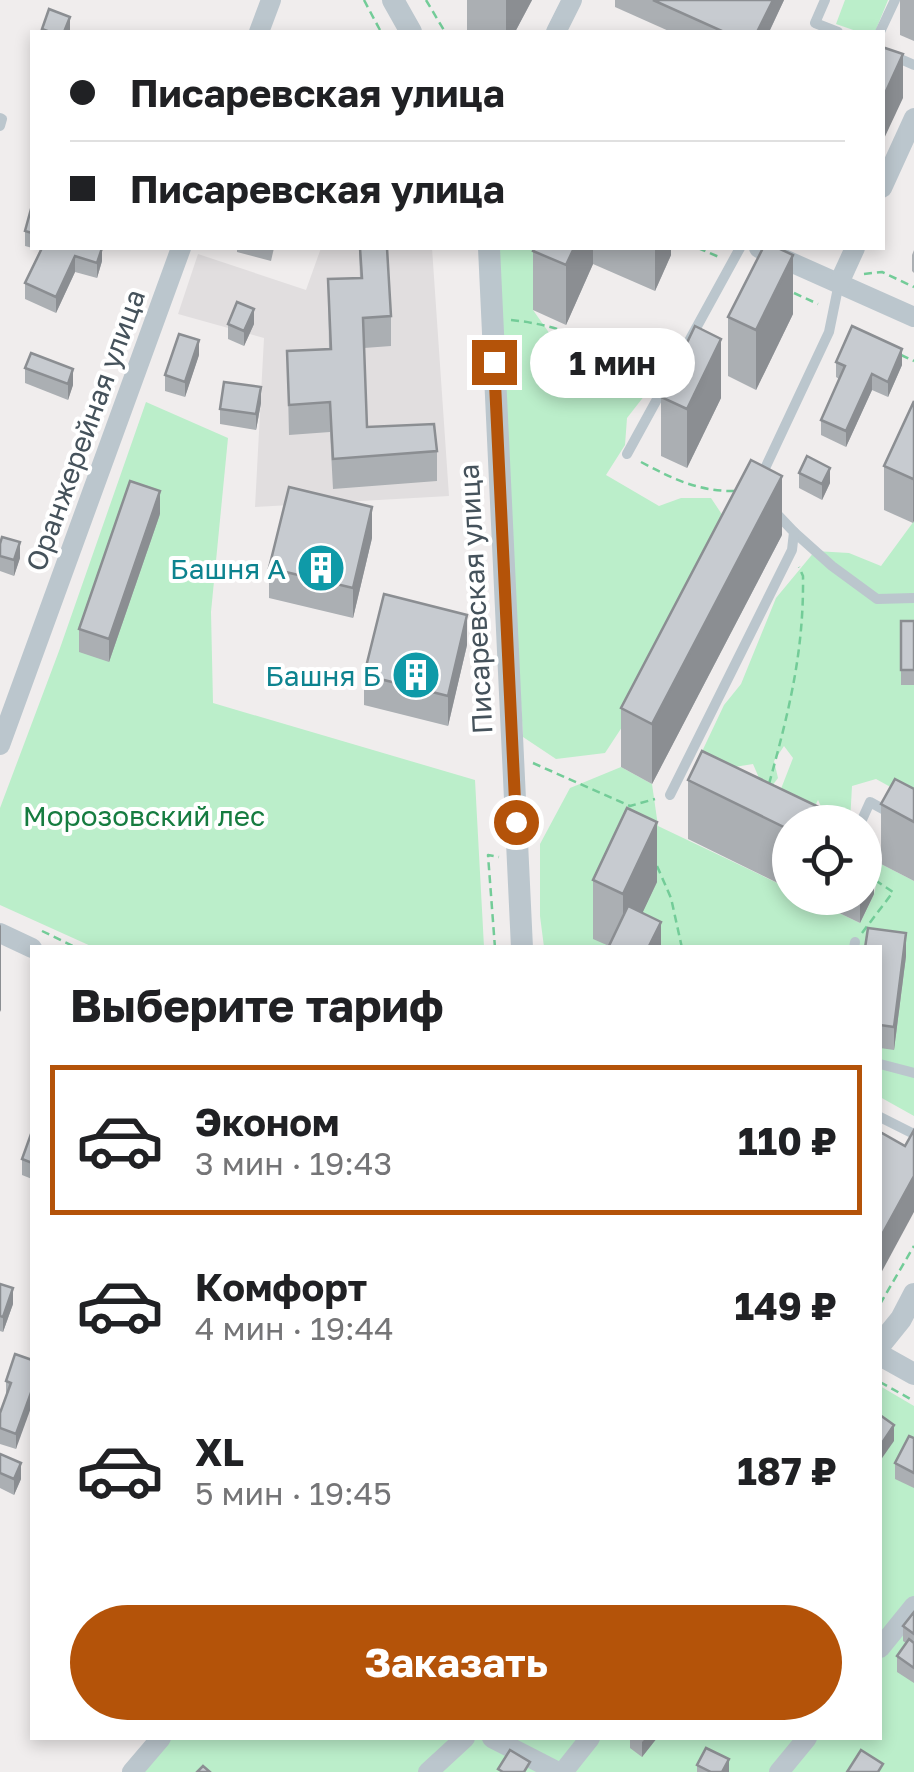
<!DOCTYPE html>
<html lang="ru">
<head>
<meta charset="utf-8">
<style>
	:root { --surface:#fff; --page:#f6f6f6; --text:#202124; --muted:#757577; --line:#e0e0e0; --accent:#b45309 }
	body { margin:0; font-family:"Golos Text",sans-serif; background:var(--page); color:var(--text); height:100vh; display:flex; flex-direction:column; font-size:38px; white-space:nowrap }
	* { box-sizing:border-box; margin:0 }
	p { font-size:32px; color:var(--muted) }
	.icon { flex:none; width:55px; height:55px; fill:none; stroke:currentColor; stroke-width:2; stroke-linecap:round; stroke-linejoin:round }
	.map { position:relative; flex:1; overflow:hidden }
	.details { position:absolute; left:30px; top:945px; width:852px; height:795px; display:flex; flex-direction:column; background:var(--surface); border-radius:0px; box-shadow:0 5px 15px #0003 }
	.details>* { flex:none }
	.top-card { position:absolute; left:30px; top:30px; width:855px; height:220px; border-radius:0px; box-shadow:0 5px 15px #0003; display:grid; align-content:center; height:220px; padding:0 40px; background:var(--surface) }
	.fabs { position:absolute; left:772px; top:805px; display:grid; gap:20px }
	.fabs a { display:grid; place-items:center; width:110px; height:110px; border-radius:50%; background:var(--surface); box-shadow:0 5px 15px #0003; font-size:50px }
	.end { position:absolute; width:45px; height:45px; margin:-22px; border:12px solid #b45309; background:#fff; box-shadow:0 0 0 5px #fff }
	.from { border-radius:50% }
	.bubble { position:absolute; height:70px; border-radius:35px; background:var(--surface); box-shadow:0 5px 15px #0003; font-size:32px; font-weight:700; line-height:70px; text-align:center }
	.top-card b { display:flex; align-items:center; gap:35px; height:95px; font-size:38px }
	.top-card b+b { border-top:2px solid var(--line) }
	.top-card i { width:25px; height:25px; background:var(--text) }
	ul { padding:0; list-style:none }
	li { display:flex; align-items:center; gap:30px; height:150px; margin:0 20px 15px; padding:0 20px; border:5px solid transparent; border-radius:0px }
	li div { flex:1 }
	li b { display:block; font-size:38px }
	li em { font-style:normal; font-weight:700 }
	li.on { border-color:var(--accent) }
	li>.icon { width:90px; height:90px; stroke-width:1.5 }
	h2 { padding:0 40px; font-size:45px; line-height:120px }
	.primary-button { display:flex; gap:20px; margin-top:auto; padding:20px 40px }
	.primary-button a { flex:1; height:115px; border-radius:60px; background:var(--accent); color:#fff; font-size:40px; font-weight:700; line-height:115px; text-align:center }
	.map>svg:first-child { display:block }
	.education { fill:#e1dedf }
	.green { fill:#bbeeca }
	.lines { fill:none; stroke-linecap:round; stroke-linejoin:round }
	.path { stroke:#73cc98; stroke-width:2.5; stroke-dasharray:8 5; stroke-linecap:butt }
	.service { stroke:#bbc6cd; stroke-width:10 }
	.minor { stroke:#bbc6cd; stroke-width:20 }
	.tertiary { stroke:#bbc6cd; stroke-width:22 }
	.wall { fill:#abafb3 }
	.shaded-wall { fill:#8b8e92 }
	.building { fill:#c7cbd0; stroke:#8b8e92; stroke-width:2.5 }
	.route { stroke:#b45309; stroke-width:12 }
	.labels { text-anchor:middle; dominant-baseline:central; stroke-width:8; stroke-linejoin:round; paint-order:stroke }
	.street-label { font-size:28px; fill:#45525b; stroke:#fff }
	.culture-label { font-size:28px; fill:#0d838f; stroke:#fff; text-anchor:end }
	.park-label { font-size:28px; fill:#167c40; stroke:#fff }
</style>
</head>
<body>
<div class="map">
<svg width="914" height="1772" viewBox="0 0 914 1772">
	<rect width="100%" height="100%" fill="#f0eded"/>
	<path class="education" d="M 321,248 L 432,248 L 449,496 L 255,507 L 264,338 L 178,314 L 198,254 L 306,290 Z"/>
	<g class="green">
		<path d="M 845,0 L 888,0 L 875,32 L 859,32 L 836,24 Z"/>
		<path d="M 494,248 L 557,248 L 533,310 L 557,344 L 561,376 L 591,389 L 617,377 L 620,342 L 647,340 L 656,357 L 652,386 L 627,418 L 625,445 L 606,475 L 659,506 L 681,498 L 711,498 L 729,525 L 626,721 L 605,753 L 556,759 L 523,737 Z"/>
		<path d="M 572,340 L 606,351 L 597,378 L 563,366 Z"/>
		<path d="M 146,402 L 228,438 L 211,612 L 213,703 L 475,780 L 484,947 L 93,947 L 0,905 L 0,808 L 59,651 Z"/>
		<path d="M 914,521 L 914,800 L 876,779 L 852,786 L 850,822 L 842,822 L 826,817 L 818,800 L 814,808 L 779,794 L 793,758 L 784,746 L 774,761 L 778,778 L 766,794 L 753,764 L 722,769 L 698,760 L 724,705 L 741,684 L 776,598 L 815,551 L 849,553 L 881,566 Z"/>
		<path d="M 621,767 L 652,784 L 658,826 L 790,889 L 790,898 L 808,898 L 860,923 L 874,894 L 881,864 L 914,881 L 914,1116 L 880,1097 L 880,948 L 544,947 L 540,916 L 540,844 L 570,788 Z"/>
		<path d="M 880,1386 L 914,1406 L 914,1772 L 143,1772 L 172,1738 L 880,1738 Z"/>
	</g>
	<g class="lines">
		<g class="path">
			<path d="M 364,0 L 381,32"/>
			<path d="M 426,0 L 445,32"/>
			<path d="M 698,248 L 719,257"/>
			<path d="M 864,274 L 882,272 L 914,287"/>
			<path d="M 794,293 L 818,304"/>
			<path d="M 511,320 C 564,325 611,348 658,372"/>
			<path d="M 901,355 L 914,361"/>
			<path d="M 641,462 C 673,479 699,492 737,491"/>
			<path d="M 533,763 L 630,806 L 655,799"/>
			<path d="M 769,784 C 789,711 804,652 803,576 L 799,567"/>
			<path d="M 657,866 L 671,898 L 682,948"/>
			<path d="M 42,931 L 77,948"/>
			<path d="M 862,933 L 893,892 L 872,878"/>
			<path d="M 495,948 L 488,855 L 499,857"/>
			<path d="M 880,1304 L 914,1246"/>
			<path d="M 880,1382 L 914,1401"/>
		</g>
		<g class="service">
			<path d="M 825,0 L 815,23 L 838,32"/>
			<path d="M 880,32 L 895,0"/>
			<path d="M 882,51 L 914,65"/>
			<path d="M 0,118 L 2,119 L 0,126"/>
			<path d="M 627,454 L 740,248"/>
			<path d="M 760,479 L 829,332 L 839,283"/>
			<path d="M 794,532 L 832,566 L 877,599 L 914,598"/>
			<path d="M 670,795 L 792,550 L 794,532 L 775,512"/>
			<path d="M 861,822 L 870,802 L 914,826"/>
			<path d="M 854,948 L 855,942"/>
			<path d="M 880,1064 L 914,1073"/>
			<path d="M 880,1117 L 914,1134"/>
		</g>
		<g class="minor">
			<path d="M 259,32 L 271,0"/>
			<path d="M 556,32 L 572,0"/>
			<path d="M 882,188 L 914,118"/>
			<path d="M 759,248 L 914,317"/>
			<path d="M 839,283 L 855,248"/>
			<path d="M 0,745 L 181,248"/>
			<path d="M 0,933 L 32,948"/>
			<path d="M 880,1648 L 914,1606"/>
			<path d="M 492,1738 L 558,1772"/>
			<path d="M 132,1772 L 161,1738"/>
			<path d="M 428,1772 L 465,1738"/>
			<path d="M 563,1772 L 590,1738"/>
			<path d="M 779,1772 L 807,1738"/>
		</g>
		<g class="tertiary">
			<path d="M 393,0 L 411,32"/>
			<path d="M 489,248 L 522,948"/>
			<path d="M 880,1345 L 901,1319 L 914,1294"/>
			<path d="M 880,1355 L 914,1374"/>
		</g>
	</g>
	<g class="wall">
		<path d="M 467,0 L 532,0 L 515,32 L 471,32 L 467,30 Z"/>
		<path d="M 615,0 L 784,0 L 769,32 L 671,32 L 615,7 Z"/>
		<path d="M 900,0 L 914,0 L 914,41 L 900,35 Z"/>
		<path d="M 32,209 L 32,248 L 102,248 L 102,261 L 97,278 L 75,272 L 56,313 L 25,299 L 25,283 L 40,250 L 25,246 L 25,231 Z"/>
		<path d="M 237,248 L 274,248 L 271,261 L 237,252 Z"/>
		<path d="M 359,248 L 387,248 L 391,316 L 391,346 L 364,348 L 367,427 L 437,451 L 437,481 L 333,489 L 330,432 L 289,435 L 287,351 L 329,349 L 328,279 L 360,278 Z"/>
		<path d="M 534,248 L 671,248 L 671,255 L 655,291 L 593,264 L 566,325 L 533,310 L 533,251 Z"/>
		<path d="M 914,250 L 914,273 L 912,271 L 912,255 Z"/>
		<path d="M 793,314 L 756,390 L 728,376 L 728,317 Z"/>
		<path d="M 228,324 L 254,324 L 244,346 L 228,339 Z"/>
		<path d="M 199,355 L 185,397 L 165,391 L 165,375 Z"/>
		<path d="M 836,362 L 902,365 L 888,397 L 872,390 L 846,447 L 821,435 L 821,420 L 839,379 L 836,377 Z"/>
		<path d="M 25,368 L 73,385 L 68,400 L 25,383 Z"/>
		<path d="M 661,397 L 721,398 L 687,468 L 661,456 Z"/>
		<path d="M 914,401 L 913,523 L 884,510 L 884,466 Z"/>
		<path d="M 261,403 L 256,430 L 220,424 L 220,409 Z"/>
		<path d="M 799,473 L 830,483 L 822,500 L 799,488 Z"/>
		<path d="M 160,514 L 109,662 L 79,652 L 79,629 Z"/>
		<path d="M 782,535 L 652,784 L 621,767 L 621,708 Z"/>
		<path d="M 372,538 L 353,618 L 269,598 L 269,568 Z"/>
		<path d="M 0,544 L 20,558 L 14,576 L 0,571 Z"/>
		<rect x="901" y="621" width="13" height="64"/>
		<path d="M 467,645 L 448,726 L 364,705 L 364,675 Z"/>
		<path d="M 688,780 L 790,822 L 790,889 L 688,839 Z"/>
		<path d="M 914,789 L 914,881 L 881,864 L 881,804 Z"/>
		<path d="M 593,880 L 657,882 L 642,913 L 661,948 L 609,946 L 593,939 Z"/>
		<path d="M 874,894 L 860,923 L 808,898 L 865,898 Z"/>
		<path d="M 880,948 L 906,956 L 894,1050 L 880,1048 Z"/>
		<path d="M 32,1134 L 32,1179 L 22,1175 L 22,1159 Z"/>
		<path d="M 0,1284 L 13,1304 L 3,1332 L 0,1331 Z"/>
		<path d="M 32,1360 L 16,1449 L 0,1444 L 0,1413 L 6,1396 L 6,1381 Z"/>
		<path d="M 914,1438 L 914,1488 L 895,1479 L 895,1463 Z"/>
		<path d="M 0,1454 L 21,1479 L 14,1495 L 0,1488 Z"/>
		<path d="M 914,1612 L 914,1683 L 897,1672 L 897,1656 L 906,1643 L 903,1641 L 903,1626 Z"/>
		<path d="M 630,1738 L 657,1738 L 642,1757 L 630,1748 Z"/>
		<path d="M 697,1765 L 729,1772 L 697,1772 Z"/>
	</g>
	<g class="shaded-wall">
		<path d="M 506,0 L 532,0 L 515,32 L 506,32 Z"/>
		<path d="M 773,0 L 784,0 L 769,32 L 757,32 Z"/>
		<path d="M 70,17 L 70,32 L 64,32 Z"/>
		<path d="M 903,54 L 903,98 L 882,143 L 882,100 Z"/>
		<path d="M 102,248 L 102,261 L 97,278 L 97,263 Z"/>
		<path d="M 574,248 L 593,248 L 593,264 L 566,325 L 566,265 Z"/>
		<path d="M 655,248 L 671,248 L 671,255 L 655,291 Z"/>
		<path d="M 793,255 L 793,314 L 756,390 L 756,330 Z"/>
		<path d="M 75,256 L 75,272 L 56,313 L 56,297 Z"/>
		<path d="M 254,309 L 254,324 L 244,346 L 244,331 Z"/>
		<path d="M 721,339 L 721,398 L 687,468 L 687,409 Z"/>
		<path d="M 199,340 L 199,355 L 185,397 L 185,382 Z"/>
		<path d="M 902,349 L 902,365 L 888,397 L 888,382 Z"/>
		<path d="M 73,369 L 73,385 L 68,400 L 68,384 Z"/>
		<path d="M 872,374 L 872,390 L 846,447 L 846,431 Z"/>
		<path d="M 261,387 L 261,403 L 256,430 L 256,414 Z"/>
		<path d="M 830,468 L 830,483 L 822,500 L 822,484 Z"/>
		<path d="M 782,476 L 782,535 L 652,784 L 652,724 Z"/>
		<path d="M 914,478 L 914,521 L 913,523 L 913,479 Z"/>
		<path d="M 160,491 L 160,514 L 109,662 L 109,639 Z"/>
		<path d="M 372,507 L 372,538 L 353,618 L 353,588 Z"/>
		<path d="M 20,542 L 20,558 L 14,576 L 14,560 Z"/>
		<path d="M 467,615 L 467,645 L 448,726 L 448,696 Z"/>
		<path d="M 657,822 L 657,882 L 626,948 L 623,948 L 623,894 Z"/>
		<path d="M 874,835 L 874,894 L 860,923 L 860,898 L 865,898 L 865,854 Z"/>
		<path d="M 661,922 L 661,948 L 648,948 Z"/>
		<path d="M 1,924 L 1,1010 L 0,1012 L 0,926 Z"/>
		<path d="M 906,933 L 906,956 L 894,1050 L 894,1027 Z"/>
		<path d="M 914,1176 L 914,1212 L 880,1275 L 880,1238 Z"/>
		<path d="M 13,1288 L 13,1304 L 3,1332 L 3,1317 Z"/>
		<path d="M 32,1390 L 32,1405 L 16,1449 L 16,1434 Z"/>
		<path d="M 894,1425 L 894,1441 L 880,1461 L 880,1446 Z"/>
		<path d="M 21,1463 L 21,1479 L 14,1495 L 14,1479 Z"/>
		<path d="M 646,1738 L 657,1738 L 642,1757 L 642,1742 Z"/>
		<path d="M 729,1759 L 729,1772 L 722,1772 Z"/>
	</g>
	<g class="building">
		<path d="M 653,0 L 773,0 L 757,32 L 724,32 Z"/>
		<path d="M 49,9 L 70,17 L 64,32 L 50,32 L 42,29 Z"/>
		<path d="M 882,47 L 903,54 L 882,100 Z"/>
		<path d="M 31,209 L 32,209 L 32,233 L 25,231 Z"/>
		<path d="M 42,248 L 102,248 L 97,263 L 75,256 L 56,297 L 25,283 Z"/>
		<path d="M 360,248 L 387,248 L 391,316 L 363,318 L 367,427 L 434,424 L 437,451 L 333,459 L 330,402 L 289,405 L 287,351 L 331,349 L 328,279 L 362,278 Z"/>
		<path d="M 534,248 L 574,248 L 566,265 L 533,251 Z"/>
		<path d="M 763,248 L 778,248 L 793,255 L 756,330 L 728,317 Z"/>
		<path d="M 237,302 L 254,309 L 244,331 L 228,324 Z"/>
		<path d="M 695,326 L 721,339 L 687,409 L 661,397 Z"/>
		<path d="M 852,326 L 902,349 L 888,382 L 872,374 L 846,431 L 821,420 L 845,366 L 836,362 Z"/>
		<path d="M 179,334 L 199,340 L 185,382 L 165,375 Z"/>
		<path d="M 31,353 L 73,369 L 68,384 L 25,368 Z"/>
		<path d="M 224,382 L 261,387 L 256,414 L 220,409 Z"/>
		<path d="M 914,401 L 914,478 L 913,479 L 884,466 Z"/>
		<path d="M 807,456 L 830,468 L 822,484 L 799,473 Z"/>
		<path d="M 751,460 L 782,476 L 652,724 L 621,708 Z"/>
		<path d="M 130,481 L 160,491 L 109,639 L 79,629 Z"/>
		<path d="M 289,487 L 372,507 L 353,588 L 269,568 Z"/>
		<path d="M 2,537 L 20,542 L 14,560 L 0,556 L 0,544 Z"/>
		<path d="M 384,594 L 467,615 L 448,696 L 364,675 Z"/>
		<rect x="901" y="621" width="13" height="49"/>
		<path d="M 702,751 L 850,822 L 790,822 L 790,830 L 688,780 Z"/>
		<path d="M 895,779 L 914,789 L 914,822 L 881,804 Z"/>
		<path d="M 627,808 L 657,822 L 623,894 L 593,880 Z"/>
		<path d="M 865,830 L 874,835 L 865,854 Z"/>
		<path d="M 628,906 L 661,922 L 648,948 L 608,948 Z"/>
		<path d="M 868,928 L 906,933 L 894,1027 L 880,1025 L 880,948 L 865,948 Z"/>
		<path d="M 914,1130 L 914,1176 L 880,1238 L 880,1132 L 905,1146 Z"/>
		<path d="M 31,1134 L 32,1134 L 32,1163 L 22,1159 Z"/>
		<path d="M 0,1284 L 13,1288 L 3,1317 L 0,1316 Z"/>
		<path d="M 15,1354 L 32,1360 L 32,1390 L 16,1434 L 0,1428 L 0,1413 L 11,1383 L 6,1381 Z"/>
		<path d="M 880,1415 L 894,1425 L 880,1446 Z"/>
		<path d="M 909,1436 L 914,1438 L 914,1473 L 895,1463 Z"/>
		<path d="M 0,1454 L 21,1463 L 14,1479 L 0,1473 Z"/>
		<path d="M 914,1612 L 914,1634 L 903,1626 Z"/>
		<path d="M 909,1639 L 914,1643 L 914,1668 L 897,1656 Z"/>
		<path d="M 706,1748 L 729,1759 L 722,1772 L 711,1772 L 697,1765 Z"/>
		<path d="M 510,1750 L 530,1762 L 524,1772 L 503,1772 L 498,1769 Z"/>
		<path d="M 861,1750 L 883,1764 L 878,1772 L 847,1772 Z"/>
		<path d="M 203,1766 L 210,1772 L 197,1772 Z"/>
	</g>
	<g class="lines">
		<path class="route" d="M 494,362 L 516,822"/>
	</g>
	<defs>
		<g id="building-disc" transform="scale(2.5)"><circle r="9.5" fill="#0f9aa8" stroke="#fff"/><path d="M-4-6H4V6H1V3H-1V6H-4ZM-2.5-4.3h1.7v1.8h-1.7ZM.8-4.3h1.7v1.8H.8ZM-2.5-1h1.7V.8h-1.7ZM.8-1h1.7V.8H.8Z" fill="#fff"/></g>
	</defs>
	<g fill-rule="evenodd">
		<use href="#building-disc" x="321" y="568"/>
		<use href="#building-disc" x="416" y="675"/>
	</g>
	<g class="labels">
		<g class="street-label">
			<text transform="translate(85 430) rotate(-70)">Оранжерейная улица</text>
			<text transform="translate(475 599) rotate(-93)">Писаревская улица</text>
		</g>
		<g class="culture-label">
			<text x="286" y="568">Башня А</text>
			<text x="381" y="675">Башня Б</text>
		</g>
		<g class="park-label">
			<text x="144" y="815">Морозовский лес</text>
		</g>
	</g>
</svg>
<div class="fabs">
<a><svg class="icon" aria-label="locate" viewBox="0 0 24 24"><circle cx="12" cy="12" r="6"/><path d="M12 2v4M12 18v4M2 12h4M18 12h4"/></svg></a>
</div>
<i class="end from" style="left:516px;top:822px"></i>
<i class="end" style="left:494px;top:362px"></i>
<div class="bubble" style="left:530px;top:328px;width:165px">1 мин</div>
<div class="top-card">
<b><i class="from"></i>Писаревская улица</b>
<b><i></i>Писаревская улица</b>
</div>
<section class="details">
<h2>Выберите тариф</h2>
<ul>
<li class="on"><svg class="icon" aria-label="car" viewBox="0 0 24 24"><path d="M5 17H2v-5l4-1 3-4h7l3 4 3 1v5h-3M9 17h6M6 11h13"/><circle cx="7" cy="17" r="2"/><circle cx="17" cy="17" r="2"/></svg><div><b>Эконом</b><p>3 мин · 19:43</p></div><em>110 ₽</em></li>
<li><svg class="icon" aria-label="car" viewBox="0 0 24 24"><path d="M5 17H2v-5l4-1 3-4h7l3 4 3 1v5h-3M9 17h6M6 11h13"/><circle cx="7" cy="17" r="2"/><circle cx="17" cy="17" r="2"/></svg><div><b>Комфорт</b><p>4 мин · 19:44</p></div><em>149 ₽</em></li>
<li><svg class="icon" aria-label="car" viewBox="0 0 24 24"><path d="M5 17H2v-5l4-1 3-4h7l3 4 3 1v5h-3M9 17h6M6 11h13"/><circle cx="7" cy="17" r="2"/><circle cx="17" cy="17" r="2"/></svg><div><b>XL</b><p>5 мин · 19:45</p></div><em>187 ₽</em></li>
</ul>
<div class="primary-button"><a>Заказать</a></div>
</section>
</div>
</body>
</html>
